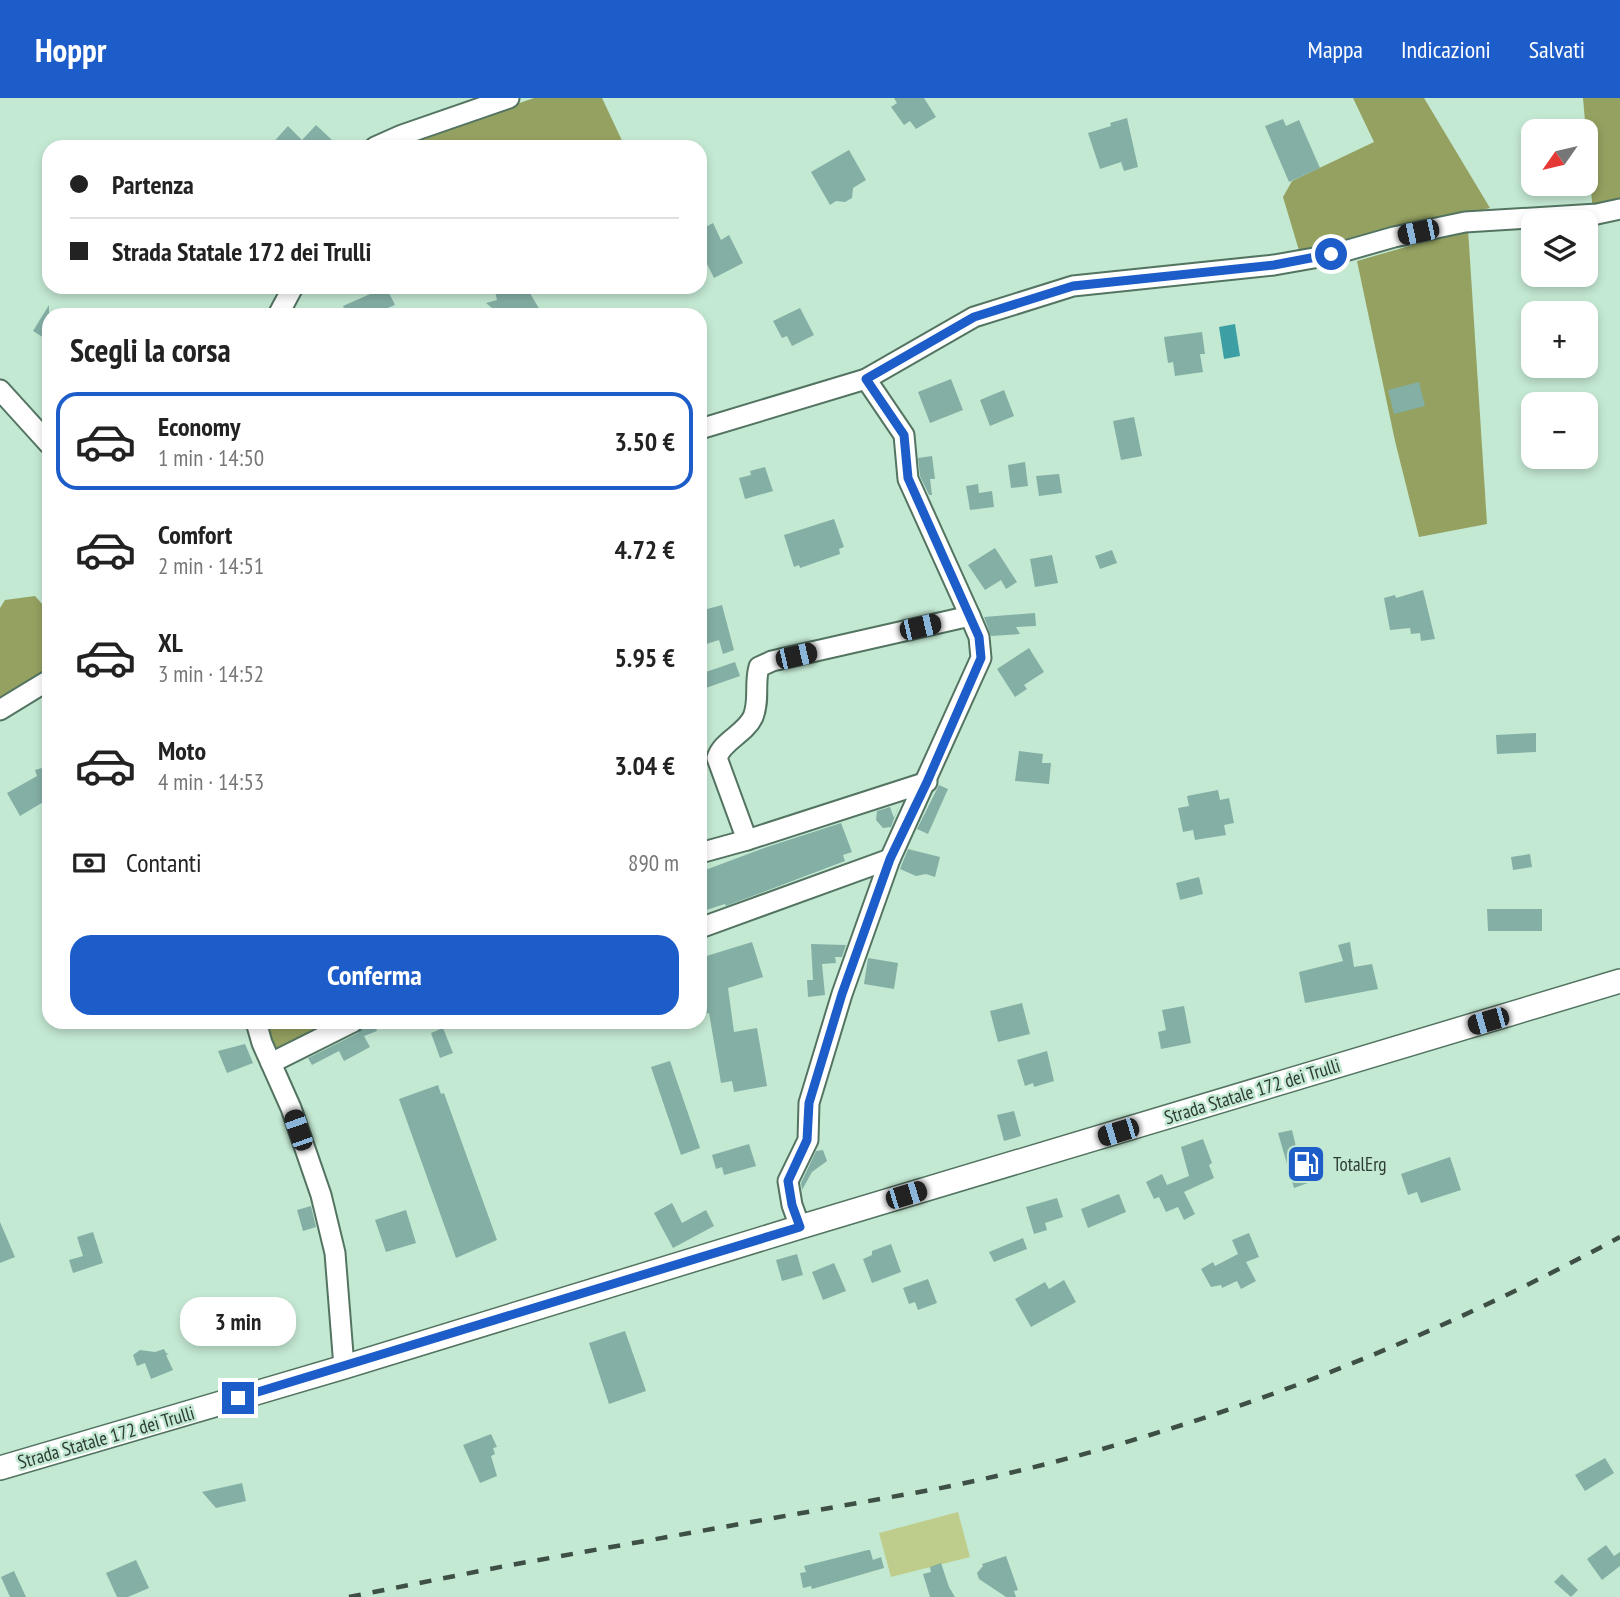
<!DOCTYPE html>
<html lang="it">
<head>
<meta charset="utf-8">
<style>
	:root { --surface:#fff; --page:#f6f6f6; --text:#222; --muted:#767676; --line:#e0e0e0; --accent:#1d5dc9 }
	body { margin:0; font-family:"PT Sans Narrow",sans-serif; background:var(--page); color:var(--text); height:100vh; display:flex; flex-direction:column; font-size:26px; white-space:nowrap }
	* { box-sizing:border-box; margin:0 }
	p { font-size:23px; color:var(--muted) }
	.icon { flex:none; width:38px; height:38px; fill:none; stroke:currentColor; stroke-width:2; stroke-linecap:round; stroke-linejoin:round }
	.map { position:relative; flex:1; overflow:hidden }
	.drawer { position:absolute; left:42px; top:210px; width:665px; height:721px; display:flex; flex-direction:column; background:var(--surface); border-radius:21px; box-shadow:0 4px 10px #0003 }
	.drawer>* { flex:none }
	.hud { position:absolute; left:42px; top:42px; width:665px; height:154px; border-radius:21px; box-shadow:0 4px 10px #0003; display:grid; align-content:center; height:154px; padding:0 28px; background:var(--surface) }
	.needle { width:46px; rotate:236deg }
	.buttons { position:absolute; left:1521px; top:21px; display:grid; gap:14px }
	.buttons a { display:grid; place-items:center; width:77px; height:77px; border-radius:14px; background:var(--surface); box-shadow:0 4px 10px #0003; font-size:35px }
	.end { position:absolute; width:32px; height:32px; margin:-16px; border:9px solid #1d5dc9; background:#fff; box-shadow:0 0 0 4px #fff }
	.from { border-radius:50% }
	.bubble { position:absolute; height:49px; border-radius:21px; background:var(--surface); box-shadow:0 4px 10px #0003; font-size:23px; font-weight:800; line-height:49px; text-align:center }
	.car { position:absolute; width:21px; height:42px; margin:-21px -10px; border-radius:9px; box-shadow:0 0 5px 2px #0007; background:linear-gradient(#222 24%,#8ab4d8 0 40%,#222 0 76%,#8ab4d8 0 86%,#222 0) }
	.hud b { display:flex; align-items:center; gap:24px; height:66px; font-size:26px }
	.hud b+b { border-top:2px solid var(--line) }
	.hud i { width:18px; height:18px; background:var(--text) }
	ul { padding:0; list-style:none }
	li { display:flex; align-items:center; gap:21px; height:98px; margin:0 14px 10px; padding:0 14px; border:4px solid transparent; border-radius:21px }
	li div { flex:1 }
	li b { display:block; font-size:26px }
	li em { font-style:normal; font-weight:800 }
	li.on { border-color:var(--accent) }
	li>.icon { width:63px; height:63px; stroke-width:1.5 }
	h2 { padding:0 28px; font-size:32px; line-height:84px }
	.pay { display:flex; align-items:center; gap:18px; height:77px; padding:0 28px; font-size:26px }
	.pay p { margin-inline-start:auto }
	.action { display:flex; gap:14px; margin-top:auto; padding:14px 28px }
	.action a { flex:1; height:80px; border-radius:21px; background:var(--accent); color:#fff; font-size:28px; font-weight:800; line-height:80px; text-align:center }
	header { display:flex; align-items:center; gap:42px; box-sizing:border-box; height:98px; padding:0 35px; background:var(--accent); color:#fff }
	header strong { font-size:33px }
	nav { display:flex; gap:38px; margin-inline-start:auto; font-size:24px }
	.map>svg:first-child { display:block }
	.green { fill:#bfcd8c }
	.forest { fill:#94a160 }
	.water { fill:#3c9fa3 }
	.building { fill:#84afa5 }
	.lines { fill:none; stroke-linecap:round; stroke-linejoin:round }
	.minor-casing { stroke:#537461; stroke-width:23 }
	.major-casing { stroke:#537461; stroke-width:26 }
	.minor { stroke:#fff; stroke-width:19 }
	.major { stroke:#fff; stroke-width:23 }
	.rail { stroke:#3e4f45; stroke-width:4.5; stroke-dasharray:12 12; stroke-linecap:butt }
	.route { stroke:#1d5dc9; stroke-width:9 }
	.labels { text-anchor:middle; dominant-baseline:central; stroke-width:5; stroke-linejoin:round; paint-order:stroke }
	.street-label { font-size:19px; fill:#2d3b33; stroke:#c4e9d3 }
	.poi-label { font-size:19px; fill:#2d3b33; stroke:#c4e9d3; text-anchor:start }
</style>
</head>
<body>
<header>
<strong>Hoppr</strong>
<nav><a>Mappa</a><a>Indicazioni</a><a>Salvati</a></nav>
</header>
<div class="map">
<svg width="1620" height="1499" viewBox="0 0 1620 1499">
	<rect width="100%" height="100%" fill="#c4e9d3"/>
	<path class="green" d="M 958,1414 L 970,1459 L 891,1479 L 879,1435 Z"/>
	<g class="forest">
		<path d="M 534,0 L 602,0 L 625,49 L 394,49 Z"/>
		<path d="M 1353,0 L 1424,0 L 1490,110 L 1301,159 L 1283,99 L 1292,83 L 1374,44 Z"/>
		<path d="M 1583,0 L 1620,0 L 1620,108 L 1593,115 Z"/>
		<path d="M 1468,131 L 1487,426 L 1419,439 L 1395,343 L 1357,163 Z"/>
		<path d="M 35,498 L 49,514 L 49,584 L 0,615 L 0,510 L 5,502 Z"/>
		<path d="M 261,924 L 343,924 L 273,957 Z"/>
	</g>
	<path class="water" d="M 1235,226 L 1240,258 L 1224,261 L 1219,229 Z"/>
	<g class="building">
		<path d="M 894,0 L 924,0 L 936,19 L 916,31 L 910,23 L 904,27 L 891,9 L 897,5 Z"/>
		<path d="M 1127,20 L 1138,69 L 1124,73 L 1121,64 L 1100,71 L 1088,35 L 1111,28 L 1110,25 Z"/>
		<path d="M 1283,21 L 1286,28 L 1299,22 L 1320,70 L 1289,84 L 1265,28 Z"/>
		<path d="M 316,27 L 332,42 L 325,49 L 269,49 L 288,28 L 302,42 Z"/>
		<path d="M 849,52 L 866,82 L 853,90 L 852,100 L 845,104 L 836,103 L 830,107 L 811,74 Z"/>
		<path d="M 713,125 L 721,142 L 729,137 L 743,165 L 714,180 L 700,152 L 700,132 Z"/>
		<path d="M 386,189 L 395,207 L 371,217 L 347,217 L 343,208 Z"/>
		<path d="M 494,189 L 516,189 L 518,196 L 528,192 L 543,217 L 494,217 L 493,211 L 486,205 L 497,202 Z"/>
		<path d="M 49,207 L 49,243 L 33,233 Z"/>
		<path d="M 800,210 L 814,237 L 792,248 L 787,238 L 782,240 L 773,223 Z"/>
		<path d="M 1202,234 L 1205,256 L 1200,256 L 1203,274 L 1175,278 L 1173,264 L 1168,265 L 1164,239 Z"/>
		<path d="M 951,281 L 963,312 L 930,325 L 918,294 Z"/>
		<path d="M 1419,284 L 1425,308 L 1394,316 L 1388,292 Z"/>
		<path d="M 1004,292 L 1014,318 L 990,328 L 980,302 Z"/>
		<path d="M 1134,319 L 1142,358 L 1121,362 L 1113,323 Z"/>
		<path d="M 932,358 L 935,381 L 930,381 L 932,397 L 929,397 L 920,378 L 918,360 Z"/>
		<path d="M 1025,364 L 1028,388 L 1011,390 L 1008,367 Z"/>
		<path d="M 765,369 L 773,393 L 745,401 L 739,380 L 751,377 L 750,373 Z"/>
		<path d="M 1059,376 L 1062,395 L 1039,398 L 1036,378 Z"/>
		<path d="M 978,386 L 979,395 L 992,393 L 994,409 L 970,412 L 966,388 Z"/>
		<path d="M 834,421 L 844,449 L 839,451 L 840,456 L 800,470 L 799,467 L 794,469 L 784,437 Z"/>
		<path d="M 995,450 L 1017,484 L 1006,491 L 1001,482 L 985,492 L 968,467 Z"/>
		<path d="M 1112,452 L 1117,465 L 1100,471 L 1095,458 Z"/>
		<path d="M 1052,457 L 1058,485 L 1035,489 L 1030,461 Z"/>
		<path d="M 1423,492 L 1435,541 L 1421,543 L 1420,535 L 1411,536 L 1410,530 L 1390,532 L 1384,500 L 1395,497 L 1396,500 Z"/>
		<path d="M 722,507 L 734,552 L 723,556 L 719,542 L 700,548 L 700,513 Z"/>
		<path d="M 1035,515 L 1036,528 L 1016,529 L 1020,536 L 991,538 L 984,519 Z"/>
		<path d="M 1029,550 L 1044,574 L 1024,587 L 1027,591 L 1015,599 L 997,571 Z"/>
		<path d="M 735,564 L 740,578 L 700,592 L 700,576 Z"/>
		<path d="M 1536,635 L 1536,654 L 1497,656 L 1496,637 Z"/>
		<path d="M 1019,653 L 1043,656 L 1042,665 L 1051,665 L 1049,686 L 1015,683 Z"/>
		<path d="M 49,668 L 49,707 L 46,708 L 45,703 L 20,718 L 7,695 L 37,678 L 35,672 Z"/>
		<path d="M 939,687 L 948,691 L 928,736 L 917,731 Z"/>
		<path d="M 1218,692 L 1220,702 L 1229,700 L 1234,725 L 1224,727 L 1226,737 L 1195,742 L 1193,732 L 1183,734 L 1178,710 L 1189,708 L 1187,698 Z"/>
		<path d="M 900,705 L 891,729 L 883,730 L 876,722 L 877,713 L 890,709 L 894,720 Z"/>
		<path d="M 841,725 L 852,754 L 843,757 L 845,763 L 726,808 L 725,806 L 700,814 L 700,774 L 767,749 Z"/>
		<path d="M 908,751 L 940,759 L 935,779 L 926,776 L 916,778 L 900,771 Z"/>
		<path d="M 1530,756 L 1532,769 L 1513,772 L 1511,759 Z"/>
		<path d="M 1199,779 L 1203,796 L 1180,802 L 1176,785 Z"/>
		<path d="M 1487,811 L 1542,811 L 1542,833 L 1488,833 Z"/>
		<path d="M 752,844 L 763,879 L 728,890 L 734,934 L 757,930 L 767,988 L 734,994 L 732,983 L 721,985 L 709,915 L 704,916 L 700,900 L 700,860 Z"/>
		<path d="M 1350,844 L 1354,869 L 1372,866 L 1378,891 L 1305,905 L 1299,874 L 1343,863 L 1338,847 Z"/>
		<path d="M 811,846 L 846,847 L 842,859 L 835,859 L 836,865 L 822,866 L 825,897 L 808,899 L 807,882 L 813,882 Z"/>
		<path d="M 868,860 L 898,865 L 894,891 L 864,886 Z"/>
		<path d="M 1022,905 L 1030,936 L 998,944 L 990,913 Z"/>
		<path d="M 1184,908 L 1191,945 L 1161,951 L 1158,934 L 1166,932 L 1162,912 Z"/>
		<path d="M 365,924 L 374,924 L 377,933 L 364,938 L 370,949 L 344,963 L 339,953 L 312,967 L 308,960 L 358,935 Z"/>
		<path d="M 443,930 L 453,955 L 440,960 L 431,935 Z"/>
		<path d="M 245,946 L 253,965 L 227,975 L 218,953 Z"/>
		<path d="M 1047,953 L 1054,983 L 1034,989 L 1033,985 L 1025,988 L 1017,962 Z"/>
		<path d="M 670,963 L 700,1050 L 681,1057 L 651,969 Z"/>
		<path d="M 438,987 L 441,996 L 444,995 L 497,1142 L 456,1160 L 399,1001 Z"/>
		<path d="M 1014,1013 L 1021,1038 L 1004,1043 L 997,1017 Z"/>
		<path d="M 1292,1032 L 1300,1065 L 1316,1060 L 1322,1080 L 1294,1090 L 1278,1035 Z"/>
		<path d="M 1203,1041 L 1212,1065 L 1209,1067 L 1214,1080 L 1184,1094 L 1195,1116 L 1184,1122 L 1178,1109 L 1166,1114 L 1159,1099 L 1154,1101 L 1146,1084 L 1162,1076 L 1167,1087 L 1189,1078 L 1181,1049 Z"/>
		<path d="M 749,1046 L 756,1068 L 724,1077 L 722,1069 L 716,1071 L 712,1057 Z"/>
		<path d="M 823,1052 L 827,1063 L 812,1074 L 802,1092 L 801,1085 L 816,1053 Z"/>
		<path d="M 1450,1059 L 1461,1092 L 1421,1105 L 1417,1094 L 1408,1097 L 1401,1076 Z"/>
		<path d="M 1119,1096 L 1126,1114 L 1088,1130 L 1081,1111 Z"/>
		<path d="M 1057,1100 L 1063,1119 L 1045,1125 L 1047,1132 L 1034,1136 L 1026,1109 Z"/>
		<path d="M 672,1105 L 682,1125 L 706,1112 L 714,1128 L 673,1150 L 654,1115 Z"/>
		<path d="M 311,1108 L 316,1129 L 303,1133 L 297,1112 Z"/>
		<path d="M 406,1112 L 416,1145 L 386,1154 L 375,1122 Z"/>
		<path d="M 0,1124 L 15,1159 L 0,1165 Z"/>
		<path d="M 93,1134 L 103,1165 L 73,1175 L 69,1162 L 83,1158 L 77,1139 Z"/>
		<path d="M 1249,1135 L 1259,1159 L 1246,1164 L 1256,1183 L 1241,1191 L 1237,1183 L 1222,1190 L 1221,1187 L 1211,1189 L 1201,1171 L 1213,1164 L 1215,1168 L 1238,1156 L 1232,1142 Z"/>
		<path d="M 1023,1140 L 1027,1151 L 994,1164 L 989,1154 Z"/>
		<path d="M 891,1146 L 901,1174 L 872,1185 L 863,1161 L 872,1157 L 872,1153 Z"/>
		<path d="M 797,1156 L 803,1177 L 782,1183 L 776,1162 Z"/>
		<path d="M 834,1165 L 846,1193 L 823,1202 L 812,1174 Z"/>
		<path d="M 928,1181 L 937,1205 L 918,1212 L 915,1204 L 909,1206 L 903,1190 Z"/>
		<path d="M 1064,1182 L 1076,1204 L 1031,1229 L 1015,1201 L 1045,1184 L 1049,1191 Z"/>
		<path d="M 625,1233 L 646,1293 L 609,1306 L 589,1245 Z"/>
		<path d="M 164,1251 L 166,1255 L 169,1256 L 166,1257 L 173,1272 L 151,1281 L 145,1265 L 137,1268 L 133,1257 L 140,1252 L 155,1254 Z"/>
		<path d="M 491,1336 L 497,1349 L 493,1350 L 495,1356 L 491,1358 L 497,1378 L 480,1385 L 463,1347 Z"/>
		<path d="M 1605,1360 L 1614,1375 L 1585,1393 L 1575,1377 Z"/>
		<path d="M 242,1385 L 246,1403 L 216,1410 L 202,1394 Z"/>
		<path d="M 1606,1447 L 1614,1458 L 1620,1454 L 1620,1468 L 1602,1482 L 1587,1461 Z"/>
		<path d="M 868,1452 L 870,1452 L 873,1462 L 881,1459 L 884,1470 L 812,1491 L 811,1488 L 803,1490 L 800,1475 L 806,1474 L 804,1468 Z"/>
		<path d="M 1006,1458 L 1018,1492 L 1014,1493 L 1016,1499 L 1006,1499 L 979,1481 L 977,1475 L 983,1468 L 982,1466 Z"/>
		<path d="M 136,1462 L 149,1490 L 128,1499 L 117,1499 L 106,1475 Z"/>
		<path d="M 941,1465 L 949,1489 L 955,1499 L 930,1499 L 923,1476 L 931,1474 L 930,1469 Z"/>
		<path d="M 14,1473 L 26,1499 L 10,1499 L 1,1479 Z"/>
		<path d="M 1562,1476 L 1578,1492 L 1571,1499 L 1554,1484 Z"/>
	</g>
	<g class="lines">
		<g class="minor-casing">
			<g id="minor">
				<path d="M 375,49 L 402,37 L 509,0"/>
				<path d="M 278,217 L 293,189"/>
				<path d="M 866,281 L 974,219 L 1073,188 L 1274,167 L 1331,157 L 1394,139 L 1465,124 L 1597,116 L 1620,111"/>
				<path d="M 0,292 L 49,346"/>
				<path d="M 700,331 L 866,281 L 904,337 L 908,381 L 970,518 L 772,563 L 759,569 C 754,586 760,602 753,619 C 745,636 722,643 717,660 L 747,742 L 700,755"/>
				<path d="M 0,612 L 49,582"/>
				<path d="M 747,742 L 927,684"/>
				<path d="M 700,830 L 890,761"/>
				<path d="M 256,924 L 262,945 L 291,1010 L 321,1097 L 335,1155 L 344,1269"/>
				<path d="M 271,965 L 353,924"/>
				<path d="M 800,1129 L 792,1107 L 788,1083 L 808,1042 L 809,1005 L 842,896 L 890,761 L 981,560 L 979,539 L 970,518"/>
			</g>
		</g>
		<g class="major-casing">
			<path id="major" d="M 0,1370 L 344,1269 L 800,1129 L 1620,883"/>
		</g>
		<use href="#minor" class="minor"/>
		<use href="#major" class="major"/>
		<path class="rail" d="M 349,1499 L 505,1468 L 936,1391 C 1176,1343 1405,1255 1620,1139"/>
	</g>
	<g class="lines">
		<path class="route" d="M 238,1300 L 800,1129 L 792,1107 L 788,1083 L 807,1042 L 809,1005 L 842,896 L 890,761 L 927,684 L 981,560 L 979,539 L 908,380 L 904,337 L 866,281 L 974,219 L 1073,188 L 1274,167 L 1331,156"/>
	</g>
	<defs>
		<g id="fuel-square" transform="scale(2.0125)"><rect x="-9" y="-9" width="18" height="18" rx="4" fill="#1d5dc9" stroke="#c4e9d3"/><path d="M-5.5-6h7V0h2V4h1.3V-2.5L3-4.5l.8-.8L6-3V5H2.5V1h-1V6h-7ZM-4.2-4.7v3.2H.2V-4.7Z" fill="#fff"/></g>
	</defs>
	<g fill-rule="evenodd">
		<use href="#fuel-square" x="1306" y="1066"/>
	</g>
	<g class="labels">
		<g class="street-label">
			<text transform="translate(1252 993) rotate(-17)">Strada Statale 172 dei Trulli</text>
			<text transform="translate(106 1339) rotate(-16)">Strada Statale 172 dei Trulli</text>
		</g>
		<g class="poi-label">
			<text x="1333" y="1066">TotalErg</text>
		</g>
	</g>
</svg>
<div class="buttons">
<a><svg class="needle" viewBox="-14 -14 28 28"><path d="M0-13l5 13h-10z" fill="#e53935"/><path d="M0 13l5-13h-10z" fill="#767676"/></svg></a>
<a><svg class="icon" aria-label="layers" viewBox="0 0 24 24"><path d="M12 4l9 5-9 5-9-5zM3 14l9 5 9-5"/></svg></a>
<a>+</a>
<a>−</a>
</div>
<i class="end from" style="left:1331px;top:156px"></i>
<i class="end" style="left:238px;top:1300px"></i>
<div class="bubble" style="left:180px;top:1199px;width:116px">3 min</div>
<i class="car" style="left:1418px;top:134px;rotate:258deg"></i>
<i class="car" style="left:920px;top:529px;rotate:77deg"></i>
<i class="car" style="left:796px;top:558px;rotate:77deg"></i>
<i class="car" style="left:1488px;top:923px;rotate:254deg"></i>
<i class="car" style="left:298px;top:1032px;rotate:341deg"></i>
<i class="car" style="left:1118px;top:1034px;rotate:253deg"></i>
<i class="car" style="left:906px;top:1097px;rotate:73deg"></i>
<div class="hud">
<b><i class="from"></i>Partenza</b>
<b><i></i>Strada Statale 172 dei Trulli</b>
</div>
<section class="drawer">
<h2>Scegli la corsa</h2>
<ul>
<li class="on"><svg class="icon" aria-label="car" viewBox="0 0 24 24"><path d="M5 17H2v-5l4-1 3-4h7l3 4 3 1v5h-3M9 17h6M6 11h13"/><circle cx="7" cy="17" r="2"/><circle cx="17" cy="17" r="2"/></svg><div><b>Economy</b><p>1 min · 14:50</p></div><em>3.50 €</em></li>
<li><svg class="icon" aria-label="car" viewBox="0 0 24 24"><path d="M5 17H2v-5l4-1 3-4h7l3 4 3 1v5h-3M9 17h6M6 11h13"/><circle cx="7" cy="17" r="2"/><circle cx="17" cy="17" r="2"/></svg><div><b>Comfort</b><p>2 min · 14:51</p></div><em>4.72 €</em></li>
<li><svg class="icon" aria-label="car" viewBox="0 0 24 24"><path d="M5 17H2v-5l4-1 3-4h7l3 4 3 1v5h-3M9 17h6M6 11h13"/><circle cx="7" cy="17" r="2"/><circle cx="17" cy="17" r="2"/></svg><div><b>XL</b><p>3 min · 14:52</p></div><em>5.95 €</em></li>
<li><svg class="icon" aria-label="car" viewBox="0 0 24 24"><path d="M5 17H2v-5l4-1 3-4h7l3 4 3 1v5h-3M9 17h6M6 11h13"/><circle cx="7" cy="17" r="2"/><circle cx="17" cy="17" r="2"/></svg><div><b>Moto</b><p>4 min · 14:53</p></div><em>3.04 €</em></li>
</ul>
<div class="pay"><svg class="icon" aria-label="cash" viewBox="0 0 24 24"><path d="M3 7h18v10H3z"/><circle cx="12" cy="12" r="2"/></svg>Contanti<p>890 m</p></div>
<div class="action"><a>Conferma</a></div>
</section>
</div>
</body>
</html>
